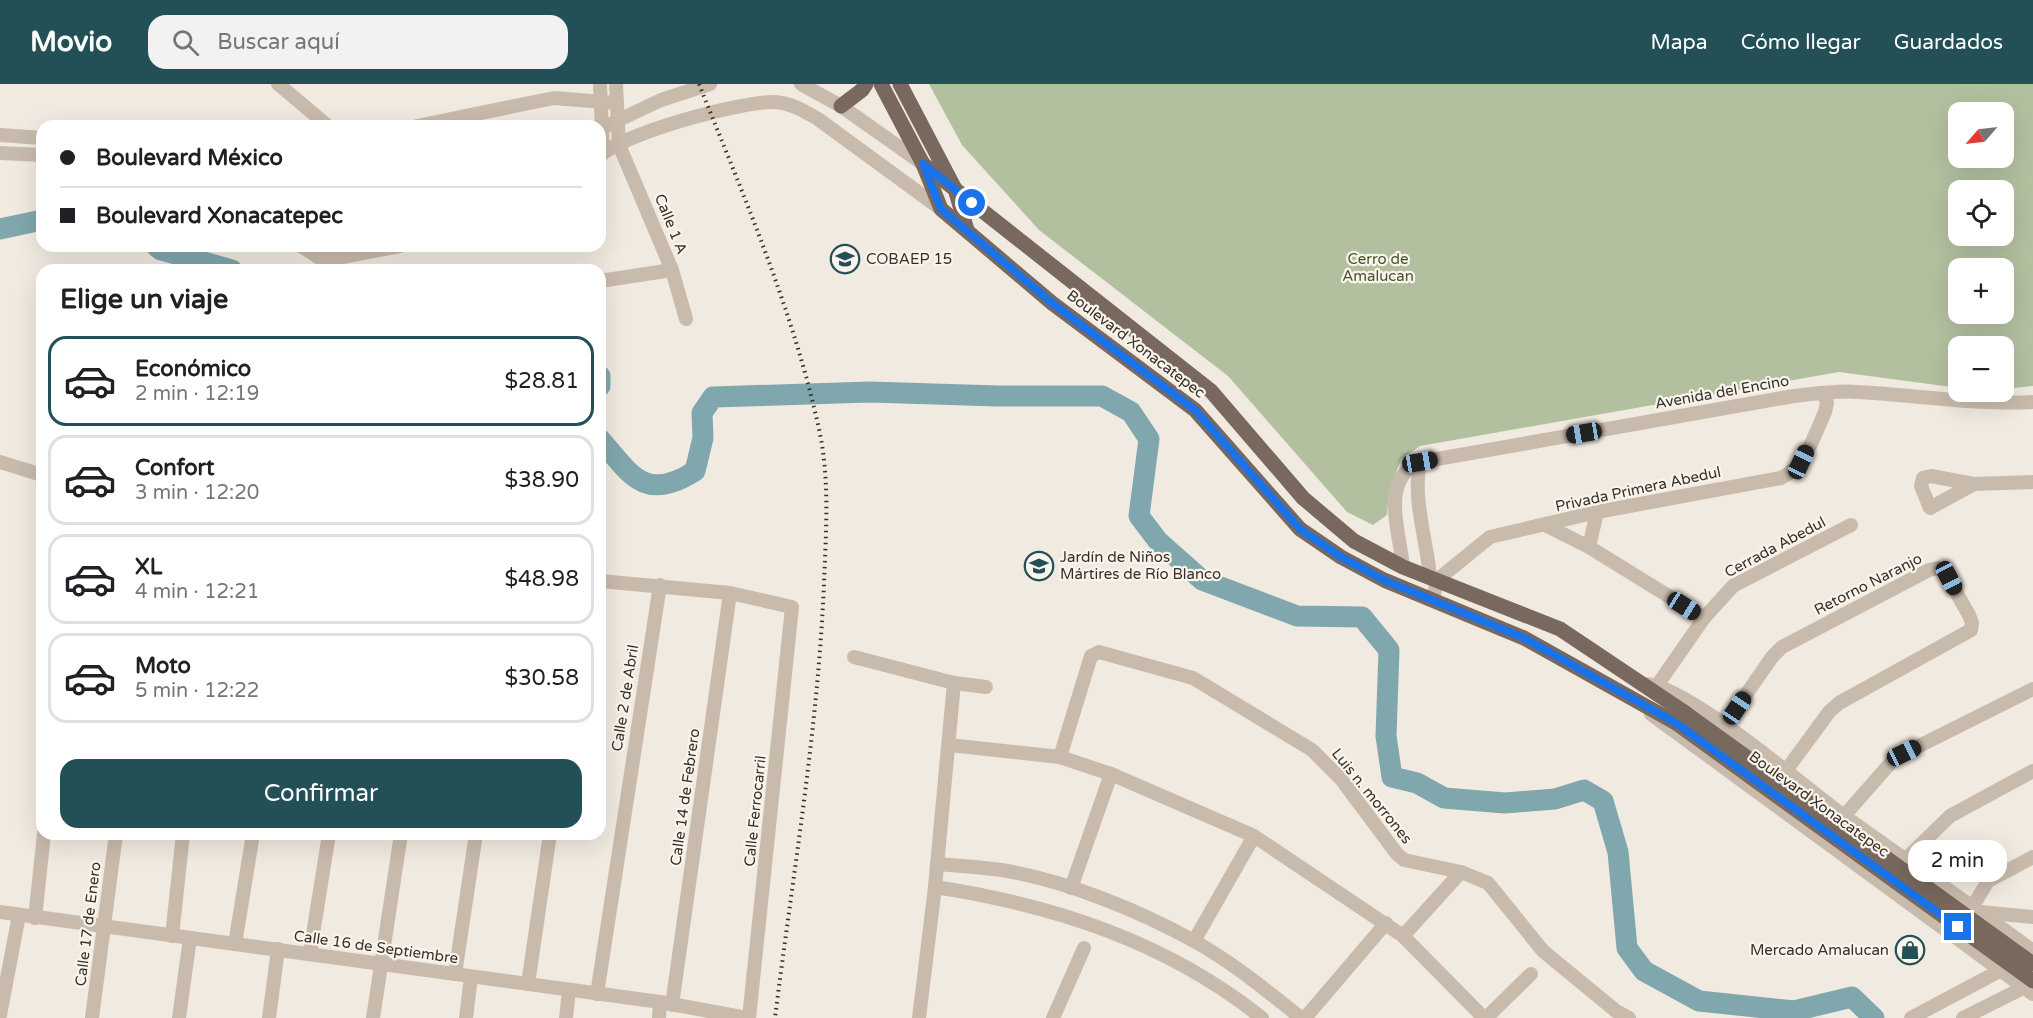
<!DOCTYPE html>
<html lang="es">
<head>
<meta charset="utf-8">
<style>
	:root { --surface:#fff; --page:#f2f2f2; --text:#202124; --muted:#757577; --line:#e0e0e0; --accent:#234f56 }
	body { margin:0; font-family:"Varela Round",sans-serif; background:var(--page); color:var(--text); height:100vh; display:flex; flex-direction:column; font-size:22px; white-space:nowrap }
	* { box-sizing:border-box; margin:0 }
	p { font-size:20px; color:var(--muted) }
	.icon { flex:none; width:33px; height:33px; fill:none; stroke:currentColor; stroke-width:2; stroke-linecap:round; stroke-linejoin:round }
	.map { position:relative; flex:1; overflow:hidden }
	.panel { position:absolute; left:36px; top:180px; width:570px; height:576px; display:flex; flex-direction:column; background:var(--surface); border-radius:18px; box-shadow:0 6px 24px #0002 }
	.panel>* { flex:none }
	.banner { position:absolute; left:36px; top:36px; width:570px; height:132px; border-radius:18px; box-shadow:0 6px 24px #0002; display:grid; align-content:center; height:132px; padding:0 24px; background:var(--surface) }
	.needle { width:39px; rotate:242deg }
	.tools { position:absolute; left:1948px; top:18px; display:grid; gap:12px }
	.tools a { display:grid; place-items:center; width:66px; height:66px; border-radius:12px; background:var(--surface); box-shadow:0 6px 24px #0002; font-size:30px }
	.end { position:absolute; width:27px; height:27px; margin:-14px; border:8px solid #1a73e8; background:#fff; box-shadow:0 0 0 3px #fff }
	.from { border-radius:50% }
	.bubble { position:absolute; height:42px; border-radius:18px; background:var(--surface); box-shadow:0 6px 24px #0002; font-size:20px; font-weight:600; line-height:42px; text-align:center }
	.car { position:absolute; width:18px; height:36px; margin:-18px -9px; border-radius:8px; box-shadow:0 0 4px 2px #0007; background:linear-gradient(#222 24%,#8ab4d8 0 40%,#222 0 76%,#8ab4d8 0 86%,#222 0) }
	.banner b { display:flex; align-items:center; gap:21px; height:57px; font-size:22px }
	.banner b+b { border-top:2px solid var(--line) }
	.banner i { width:15px; height:15px; background:var(--text) }
	ul { padding:0; list-style:none }
	li { display:flex; align-items:center; gap:18px; height:90px; margin:0 12px 9px; padding:0 12px; border:3px solid var(--line); border-radius:18px }
	li div { flex:1 }
	li b { display:block; font-size:22px }
	li em { font-style:normal; font-weight:600 }
	li.selected { border-color:var(--accent) }
	li>.icon { width:54px; height:54px; stroke-width:1.5 }
	h2 { padding:0 24px; font-size:27px; line-height:72px }
	.primary-button { display:flex; gap:12px; margin-top:auto; padding:12px 24px }
	.primary-button a { flex:1; height:69px; border-radius:18px; background:var(--accent); color:#fff; font-size:24px; font-weight:600; line-height:69px; text-align:center }
	header { display:flex; align-items:center; gap:36px; box-sizing:border-box; height:84px; padding:0 30px; background:var(--accent); color:#fff }
	header strong { font-size:28px }
	nav { display:flex; gap:33px; margin-inline-start:auto; font-size:21px }
	.search { width:420px; height:54px; background:var(--page); display:flex; align-items:center; gap:15px; box-sizing:border-box; padding:0 21px; border-radius:18px; color:var(--muted); font-size:22px }
	.map>svg:first-child { display:block }
	.green { fill:#b3c0a0; fill-rule:evenodd }
	.lines { fill:none; stroke-linecap:round; stroke-linejoin:round }
	.river { stroke:#80a7ad; stroke-width:21 }
	.minor { stroke:#c9bbac; stroke-width:14 }
	.major { stroke:#78685d; stroke-width:15 }
	.rail { stroke:#37302a; stroke-width:4; stroke-dasharray:1.5 4.5; stroke-linecap:butt }
	.major-bridge { stroke:#78685d; stroke-width:15 }
	.route { stroke:#1a73e8; stroke-width:8 }
	.labels { text-anchor:middle; dominant-baseline:central; stroke-width:4.5; stroke-linejoin:round; paint-order:stroke }
	.street-label { font-size:15px; fill:#37302a; stroke:#f9f4ec }
	.poi-label { font-size:15px; fill:#37302a; stroke:#f9f4ec; text-anchor:start }
	.park-label { font-size:15px; fill:#445430; stroke:#f9f4ec }
</style>
</head>
<body>
<header>
<strong>Movio</strong>
<div class="search"><svg class="icon" aria-label="search" viewBox="0 0 24 24"><circle cx="10" cy="10" r="6"/><path d="M15 15l6 6"/></svg>Buscar aquí</div>
<nav><a>Mapa</a><a>Cómo llegar</a><a>Guardados</a></nav>
</header>
<div class="map">
<svg width="2033" height="934" viewBox="0 0 2033 934">
	<rect width="100%" height="100%" fill="#f1eae0"/>
	<path class="green" d="M 929,0 L 2033,0 L 2033,302 L 2004,305 L 2004,262 L 1959,262 L 1959,304 L 1839,288 L 1420,362 L 1401,375 L 1389,408 L 1387,431 L 1373,441 L 1347,428 L 1228,292 L 1039,146 L 962,61 ZM 1959,28 L 2004,28 L 2004,74 L 1959,74 ZM 1959,106 L 2004,106 L 2004,152 L 1959,152 ZM 1959,184 L 2004,184 L 2004,230 L 1959,230 Z"/>
	<g class="lines">
		<g class="river">
			<path d="M 0,145 L 42,136"/>
			<path d="M 156,162 L 161,166 L 232,186"/>
			<path d="M 600,292 L 600,302"/>
			<path d="M 600,355 C 631,391 645,419 695,387 L 703,354 L 702,329 L 713,313 L 870,308 L 998,312 L 1102,312 L 1131,328 L 1149,355 L 1139,432 L 1158,457 L 1202,496 L 1297,532 L 1362,533 L 1389,566 L 1386,652 L 1392,693 L 1417,699 L 1444,714 L 1505,719 L 1555,715 L 1584,706 L 1603,717 L 1618,768 L 1627,864 L 1644,887 L 1699,917 L 1794,927 L 1852,913 L 1874,934"/>
		</g>
		<g class="minor">
			<path d="M 278,0 L 328,42"/>
			<path d="M 600,0 L 603,69"/>
			<path d="M 616,0 L 619,61 L 672,186 L 686,235"/>
			<path d="M 801,0 L 841,22 L 923,80"/>
			<path d="M 417,42 L 554,14 L 616,19"/>
			<path d="M 600,45 L 661,16 L 710,0"/>
			<path d="M 0,51 L 42,54"/>
			<path d="M 0,69 L 42,71"/>
			<path d="M 600,72 C 624,49 741,17 775,18 C 791,19 804,27 818,35 L 941,125"/>
			<path d="M 301,162 L 318,173 L 332,175 L 400,162"/>
			<path d="M 600,197 L 672,186"/>
			<path d="M 0,378 L 42,391"/>
			<path d="M 1420,378 C 1412,415 1427,456 1430,493"/>
			<path d="M 1974,400 L 1930,424 L 1921,402 L 1923,394 L 1931,392 L 1974,400 L 2033,398"/>
			<path d="M 1545,441 L 1589,463 L 1704,534"/>
			<path d="M 1589,463 L 1597,428"/>
			<path d="M 1403,483 C 1400,449 1379,395 1420,378 L 1794,312 C 1815,310 1837,306 1858,308 C 1917,311 1974,321 2033,318"/>
			<path d="M 600,497 L 730,509 L 792,523 L 749,934"/>
			<path d="M 1433,516 L 1437,496 L 1490,453 L 1597,428 L 1781,394 C 1806,382 1814,352 1825,328 L 1827,319 L 1824,309"/>
			<path d="M 854,573 L 954,599 L 986,603"/>
			<path d="M 1645,600 C 1687,601 1804,703 1844,732 C 1907,777 1971,821 2033,867"/>
			<path d="M 1654,606 L 1704,534 L 1733,502 L 1851,441"/>
			<path d="M 1651,630 L 2033,910"/>
			<path d="M 1725,641 L 1772,573 L 1782,563 L 1929,486 L 1938,484 L 1944,487 L 1969,531 L 1972,539 L 1971,546 L 1839,619 L 1829,628 L 1785,688"/>
			<path d="M 949,661 L 1060,673 L 1111,690 L 1254,752 L 1403,852 L 1484,934"/>
			<path d="M 1060,673 L 1091,572 L 1099,568 L 1193,594 L 1312,666 L 1341,695 L 1397,770 L 1404,776 L 1461,788 L 1488,799 L 1543,867 L 1616,927 L 1629,934"/>
			<path d="M 1844,732 L 1895,674 L 2033,605"/>
			<path d="M 1906,775 L 1950,732 L 2033,687"/>
			<path d="M 937,780 C 958,782 980,783 1001,786 C 1064,796 1138,826 1194,857 C 1232,878 1267,907 1301,934"/>
			<path d="M 935,803 C 1054,821 1167,858 1262,934"/>
			<path d="M 1071,804 L 1111,690"/>
			<path d="M 1973,822 L 1988,797 L 2033,773"/>
			<path d="M 0,828 L 660,918 L 747,934"/>
			<path d="M 1981,828 L 2033,833"/>
			<path d="M 35,834 L 44,750"/>
			<path d="M 172,852 L 183,750"/>
			<path d="M 1403,852 L 1461,788"/>
			<path d="M 1194,857 L 1254,752"/>
			<path d="M 235,860 L 253,750"/>
			<path d="M 310,869 L 329,750"/>
			<path d="M 455,890 L 476,750"/>
			<path d="M 528,900 L 550,750"/>
			<path d="M 597,910 L 660,501"/>
			<path d="M 672,921 L 730,509"/>
			<path d="M 0,931 L 19,831"/>
			<path d="M 92,934 L 116,750"/>
			<path d="M 179,934 L 190,854"/>
			<path d="M 269,934 L 278,865"/>
			<path d="M 373,934 L 401,750"/>
			<path d="M 466,934 L 471,893"/>
			<path d="M 566,934 L 569,906"/>
			<path d="M 659,934 L 660,918"/>
			<path d="M 919,934 L 935,803 L 954,599"/>
			<path d="M 1053,934 L 1084,864"/>
			<path d="M 1305,934 L 1386,839"/>
			<path d="M 1486,934 L 1531,890"/>
			<path d="M 1911,934 L 2007,883"/>
			<path d="M 1963,934 L 2031,900"/>
		</g>
		<g class="major">
			<path d="M 881,0 L 923,80 L 941,125 L 1052,219 L 1195,326 L 1300,445 L 1341,473 L 1384,496 L 1524,554 L 1676,639"/>
			<path d="M 900,0 L 955,105 L 967,146"/>
			<path d="M 841,22 L 862,6 L 866,0"/>
			<path d="M 923,80 L 1211,307 L 1303,414 L 1354,457 L 1403,483 L 1560,545 L 1684,628"/>
		</g>
		<path class="rail" d="M 699,0 C 744,113 793,226 819,345 C 830,395 826,448 824,499 C 818,645 793,789 775,934"/>
		<g class="major-bridge">
			<path d="M 1684,628 L 2033,880"/>
			<path d="M 1676,639 L 2033,897"/>
		</g>
	</g>
	<g class="lines">
		<path class="route" d="M 972,119 L 923,80 L 941,125 L 1052,219 L 1195,326 L 1300,445 L 1341,473 L 1384,496 L 1524,554 L 1676,639 L 1958,843"/>
	</g>
	<defs>
		<g id="school-ring" transform="scale(1.5)"><circle r="9.5" fill="#f9f4ec" stroke="#234f56" stroke-width="1.5"/><path d="M0-5L7-2L0 1L-7-2ZM-4 1L0 2.5L4 1V4Q0 6-4 4Z" fill="#234f56"/></g>
		<g id="shop-ring" transform="scale(1.5)"><circle r="9.5" fill="#f9f4ec" stroke="#234f56" stroke-width="1.5"/><path d="M-5-2.5h2.3a2.7 3.5 0 0 1 5.4 0H5L5.5 6h-11ZM-1.5-2.5h3a1.5 2.3 0 0 0-3 0Z" fill="#234f56"/></g>
	</defs>
	<g fill-rule="evenodd">
		<use href="#school-ring" x="845" y="175"/>
		<use href="#school-ring" x="1039" y="482"/>
		<use href="#shop-ring" x="1910" y="866"/>
	</g>
	<g class="labels">
		<g class="street-label">
			<text transform="translate(671 140) rotate(68)">Calle 1 A</text>
			<text transform="translate(1136 260) rotate(37)">Boulevard Xonacatepec</text>
			<text transform="translate(1722 308) rotate(-10)">Avenida del Encino</text>
			<text transform="translate(1638 405) rotate(-12)">Privada Primera Abedul</text>
			<text transform="translate(1775 463) rotate(-28)">Cerrada Abedul</text>
			<text transform="translate(1868 500) rotate(-27)">Retorno Naranjo</text>
			<text transform="translate(625 614) rotate(-81)">Calle 2 de Abril</text>
			<text transform="translate(1372 712) rotate(51)">Luis n. morrones</text>
			<text transform="translate(685 713) rotate(-82)">Calle 14 de Febrero</text>
			<text transform="translate(1819 720) rotate(36)">Boulevard Xonacatepec</text>
			<text transform="translate(755 727) rotate(-84)">Calle Ferrocarril</text>
			<text transform="translate(88 840) rotate(-83)">Calle 17 de Enero</text>
			<text transform="translate(376 863) rotate(8)">Calle 16 de Septiembre</text>
		</g>
		<g class="poi-label">
			<text x="866" y="175">COBAEP 15</text>
			<text x="1060" y="473">Jardín de Niños<tspan x="1060" dy="17">Mártires de Río Blanco</tspan></text>
			<text x="1889" y="866" text-anchor="end">Mercado Amalucan</text>
		</g>
		<g class="park-label">
			<text x="1378" y="175">Cerro de<tspan x="1378" dy="17">Amalucan</tspan></text>
		</g>
	</g>
</svg>
<div class="tools">
<a><svg class="needle" viewBox="-14 -14 28 28"><path d="M0-13l5 13h-10z" fill="#e53935"/><path d="M0 13l5-13h-10z" fill="#757577"/></svg></a>
<a><svg class="icon" aria-label="locate" viewBox="0 0 24 24"><circle cx="12" cy="12" r="6"/><path d="M12 2v4M12 18v4M2 12h4M18 12h4"/></svg></a>
<a>+</a>
<a>−</a>
</div>
<i class="end from" style="left:972px;top:119px"></i>
<i class="end" style="left:1958px;top:843px"></i>
<div class="bubble" style="left:1908px;top:756px;width:99px">2 min</div>
<i class="car" style="left:1584px;top:349px;rotate:260deg"></i>
<i class="car" style="left:1420px;top:378px;rotate:80deg"></i>
<i class="car" style="left:1801px;top:378px;rotate:25deg"></i>
<i class="car" style="left:1949px;top:494px;rotate:152deg"></i>
<i class="car" style="left:1684px;top:522px;rotate:122deg"></i>
<i class="car" style="left:1737px;top:624px;rotate:34deg"></i>
<i class="car" style="left:1904px;top:669px;rotate:64deg"></i>
<div class="banner">
<b><i class="from"></i>Boulevard México</b>
<b><i></i>Boulevard Xonacatepec</b>
</div>
<section class="panel">
<h2>Elige un viaje</h2>
<ul>
<li class="selected"><svg class="icon" aria-label="car" viewBox="0 0 24 24"><path d="M5 17H2v-5l4-1 3-4h7l3 4 3 1v5h-3M9 17h6M6 11h13"/><circle cx="7" cy="17" r="2"/><circle cx="17" cy="17" r="2"/></svg><div><b>Económico</b><p>2 min · 12:19</p></div><em>$28.81</em></li>
<li><svg class="icon" aria-label="car" viewBox="0 0 24 24"><path d="M5 17H2v-5l4-1 3-4h7l3 4 3 1v5h-3M9 17h6M6 11h13"/><circle cx="7" cy="17" r="2"/><circle cx="17" cy="17" r="2"/></svg><div><b>Confort</b><p>3 min · 12:20</p></div><em>$38.90</em></li>
<li><svg class="icon" aria-label="car" viewBox="0 0 24 24"><path d="M5 17H2v-5l4-1 3-4h7l3 4 3 1v5h-3M9 17h6M6 11h13"/><circle cx="7" cy="17" r="2"/><circle cx="17" cy="17" r="2"/></svg><div><b>XL</b><p>4 min · 12:21</p></div><em>$48.98</em></li>
<li><svg class="icon" aria-label="car" viewBox="0 0 24 24"><path d="M5 17H2v-5l4-1 3-4h7l3 4 3 1v5h-3M9 17h6M6 11h13"/><circle cx="7" cy="17" r="2"/><circle cx="17" cy="17" r="2"/></svg><div><b>Moto</b><p>5 min · 12:22</p></div><em>$30.58</em></li>
</ul>
<div class="primary-button"><a>Confirmar</a></div>
</section>
</div>
</body>
</html>
